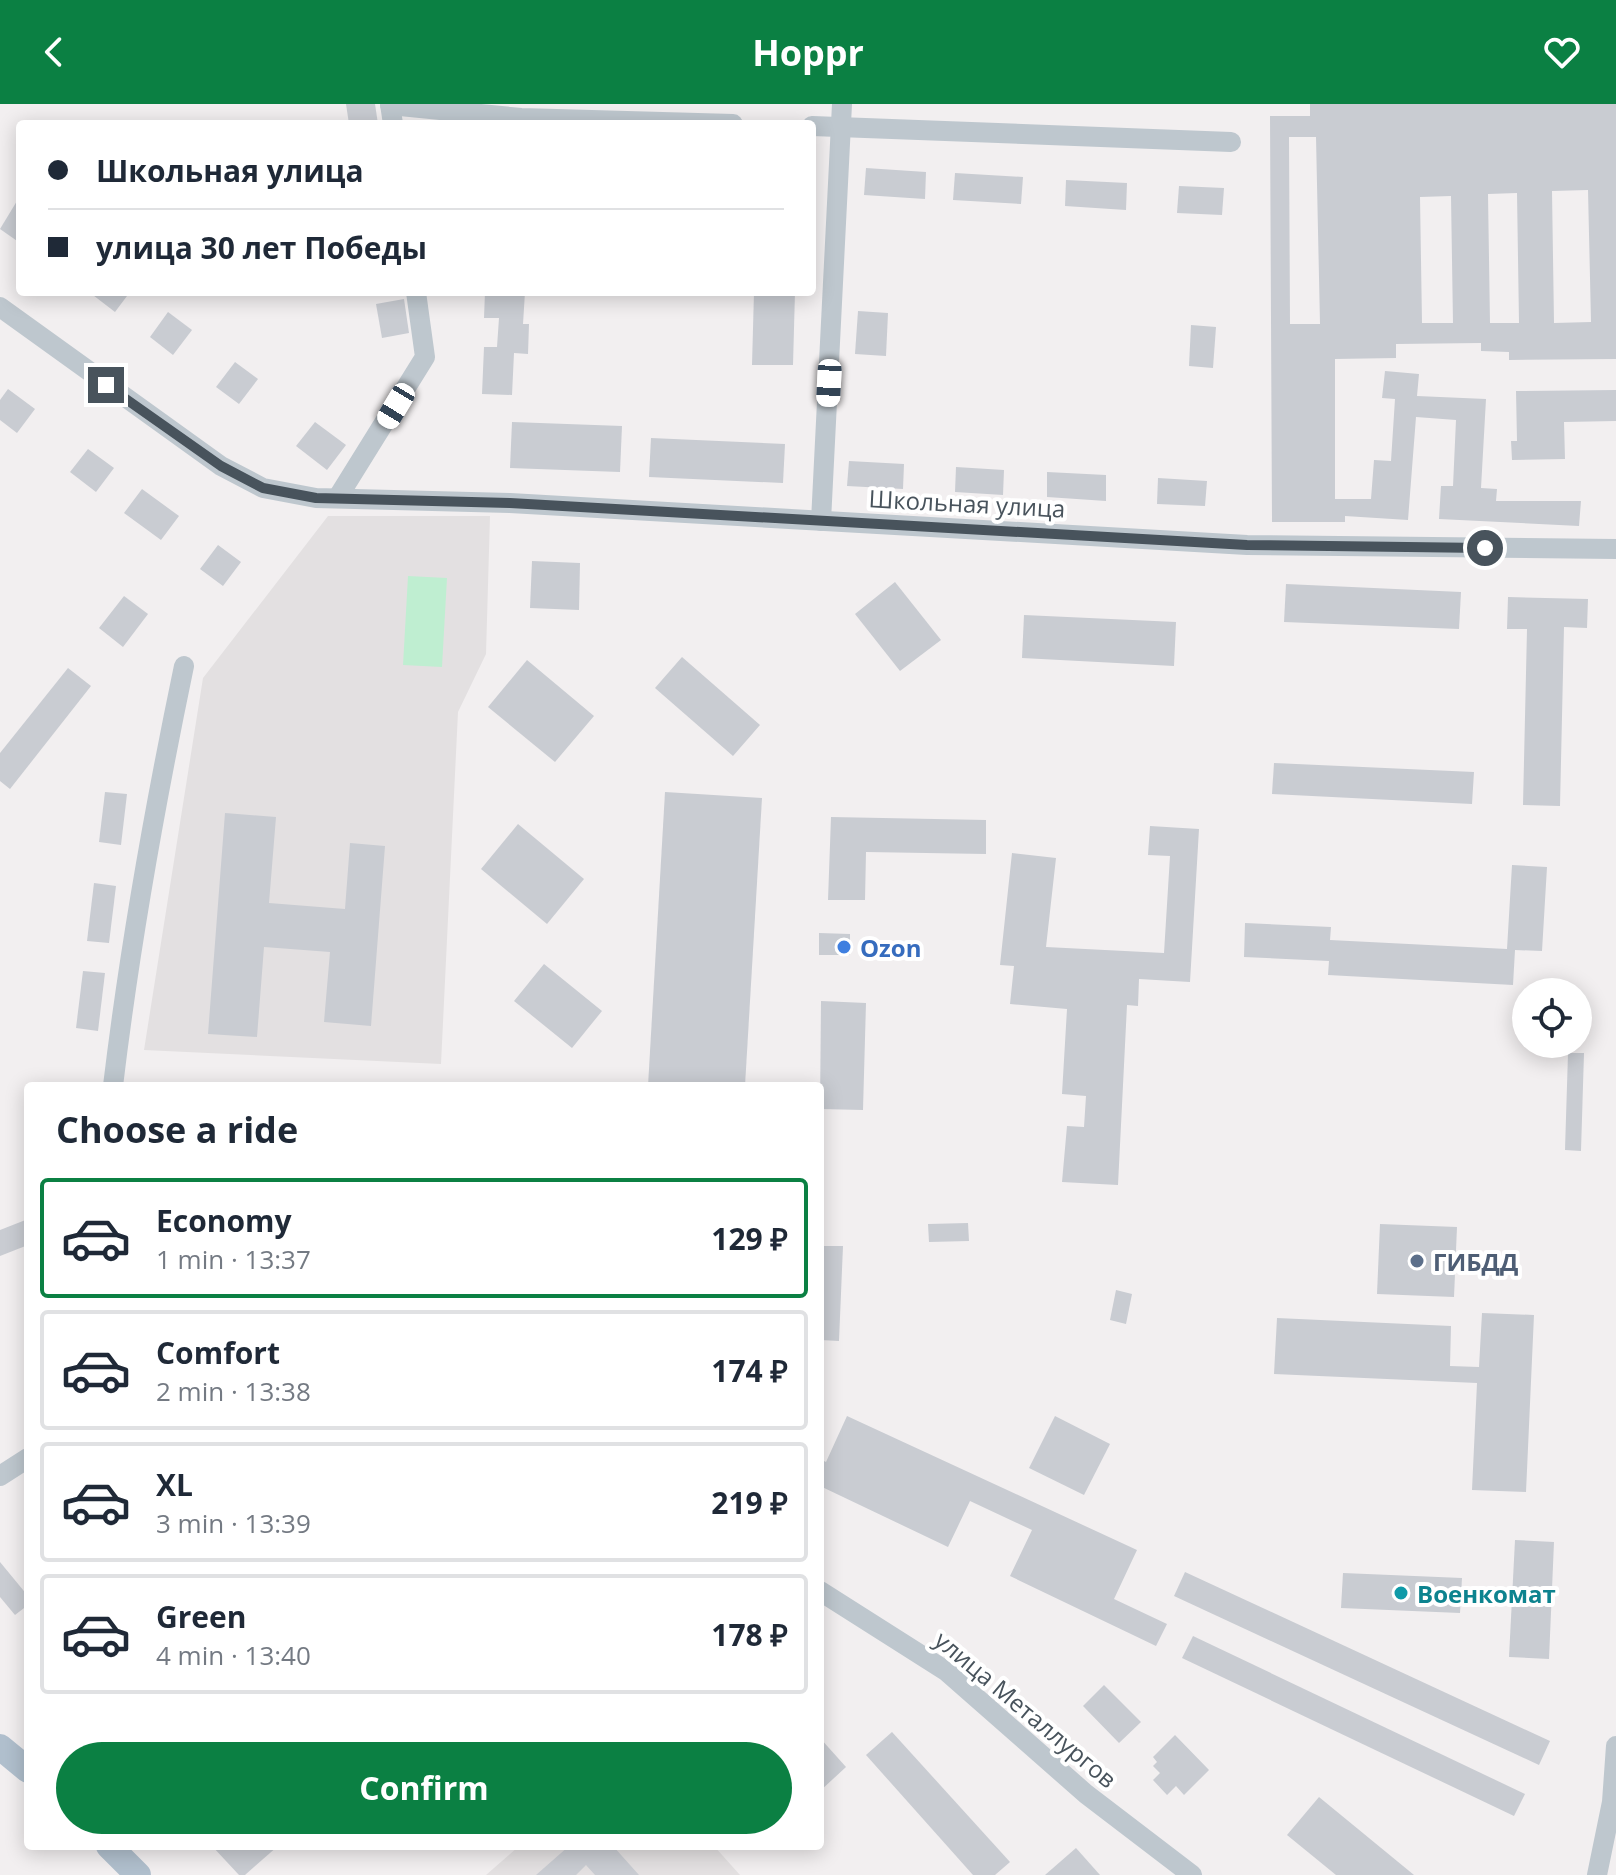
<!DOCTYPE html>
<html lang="en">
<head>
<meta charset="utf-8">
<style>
	:root { --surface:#fff; --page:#f2f2f3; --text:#1f2937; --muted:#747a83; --line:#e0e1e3; --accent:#0b8043 }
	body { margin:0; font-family:"Open Sans",sans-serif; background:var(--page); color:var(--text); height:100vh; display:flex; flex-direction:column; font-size:30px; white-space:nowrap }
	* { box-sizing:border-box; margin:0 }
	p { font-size:26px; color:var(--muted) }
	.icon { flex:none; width:44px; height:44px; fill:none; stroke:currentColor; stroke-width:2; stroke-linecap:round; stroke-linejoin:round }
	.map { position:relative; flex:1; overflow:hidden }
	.sheet { position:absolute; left:24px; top:978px; width:800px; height:768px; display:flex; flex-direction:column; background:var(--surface); border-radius:8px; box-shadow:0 4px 20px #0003 }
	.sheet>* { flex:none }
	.banner { position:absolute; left:16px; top:16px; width:800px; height:176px; border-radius:8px; box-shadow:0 4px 20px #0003; display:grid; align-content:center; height:176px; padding:0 32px; background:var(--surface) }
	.tools { position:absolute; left:1512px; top:874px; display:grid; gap:16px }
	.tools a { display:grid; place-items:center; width:80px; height:80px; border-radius:50%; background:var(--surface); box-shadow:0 4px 20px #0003; font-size:40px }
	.end { position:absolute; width:36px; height:36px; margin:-18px; border:10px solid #48535c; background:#fff; box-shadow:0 0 0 4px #fff }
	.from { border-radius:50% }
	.car { position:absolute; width:24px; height:48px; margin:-24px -12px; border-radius:10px; box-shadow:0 0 6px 2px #0007; background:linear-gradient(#fff 24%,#345 0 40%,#fff 0 76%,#345 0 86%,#fff 0) }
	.banner b { display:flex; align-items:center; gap:28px; height:76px; font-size:30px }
	.banner b+b { border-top:2px solid var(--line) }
	.banner i { width:20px; height:20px; background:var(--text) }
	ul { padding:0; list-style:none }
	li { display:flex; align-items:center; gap:24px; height:120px; margin:0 16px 12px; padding:0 16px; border:4px solid var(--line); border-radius:8px }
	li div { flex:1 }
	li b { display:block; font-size:30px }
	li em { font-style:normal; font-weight:700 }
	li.selected { border-color:var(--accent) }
	li>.icon { width:72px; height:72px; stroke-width:1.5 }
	h2 { padding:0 32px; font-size:36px; line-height:96px }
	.button { display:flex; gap:16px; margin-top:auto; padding:16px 32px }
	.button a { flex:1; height:92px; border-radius:48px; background:var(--accent); color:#fff; font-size:32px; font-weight:700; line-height:92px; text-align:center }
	header { display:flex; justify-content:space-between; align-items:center; height:104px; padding:0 32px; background:var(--accent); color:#fff; font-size:36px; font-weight:700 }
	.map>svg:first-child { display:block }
	.education { fill:#e3e0e1 }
	.green { fill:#bfeed1 }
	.building { fill:#c9ccd2; fill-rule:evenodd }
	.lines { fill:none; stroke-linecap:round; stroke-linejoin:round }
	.minor { stroke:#bec7ce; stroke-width:20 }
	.major { stroke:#b0bfcd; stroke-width:26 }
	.route { stroke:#48535c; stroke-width:10 }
	.shop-dot { fill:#3f7fe0; stroke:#fff; stroke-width:3 }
	.service-dot { fill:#5c6f8a; stroke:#fff; stroke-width:3 }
	.culture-dot { fill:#0f9aa8; stroke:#fff; stroke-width:3 }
	.labels { text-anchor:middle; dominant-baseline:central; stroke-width:8; stroke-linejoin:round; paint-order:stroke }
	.street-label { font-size:24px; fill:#48535c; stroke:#fff }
	.shop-label { font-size:24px; font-weight:bold; fill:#366cbe; stroke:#fff; text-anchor:start }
	.service-label { font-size:24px; font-weight:bold; fill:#4e5e75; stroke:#fff; text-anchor:start }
	.culture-label { font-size:24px; font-weight:bold; fill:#0d838f; stroke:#fff; text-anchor:start }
</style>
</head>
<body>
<header><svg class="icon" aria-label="back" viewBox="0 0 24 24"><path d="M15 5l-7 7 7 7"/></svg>Hoppr<svg class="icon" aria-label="heart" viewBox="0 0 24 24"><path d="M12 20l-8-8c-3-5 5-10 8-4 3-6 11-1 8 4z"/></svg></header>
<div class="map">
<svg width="1616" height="1771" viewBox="0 0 1616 1771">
	<rect width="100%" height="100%" fill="#f2eff0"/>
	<g class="education">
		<path d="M 328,412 L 490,412 L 486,550 L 458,608 L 441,960 L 144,946 L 203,574 Z"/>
		<path d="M 519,1742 L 714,1742 L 740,1771 L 486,1771 Z"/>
	</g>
	<path class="green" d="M 408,472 L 447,474 L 442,563 L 403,561 Z"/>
	<g class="building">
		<path d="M 346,0 L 375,0 L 378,20 L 349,20 Z"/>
		<path d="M 1310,0 L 1616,0 L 1616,255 L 1509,256 L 1509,248 L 1481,247 L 1481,239 L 1396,240 L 1396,254 L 1335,255 L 1335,395 L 1371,395 L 1374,356 L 1391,357 L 1395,295 L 1382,294 L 1385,267 L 1419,270 L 1417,292 L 1486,295 L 1481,384 L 1497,385 L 1496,397 L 1581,397 L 1579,422 L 1439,415 L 1441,382 L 1453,382 L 1456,316 L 1416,313 L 1408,416 L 1345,412 L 1345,418 L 1272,418 L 1270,12 L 1310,12 ZM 1289,33 L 1316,33 L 1320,220 L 1290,220 ZM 1588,86 L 1591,218 L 1554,219 L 1552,87 ZM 1517,89 L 1519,219 L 1490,219 L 1488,90 ZM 1451,92 L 1453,219 L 1422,219 L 1420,93 Z"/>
		<path d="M 866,64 L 926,68 L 925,95 L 864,91 Z"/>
		<path d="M 955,69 L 1023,73 L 1021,100 L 953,96 Z"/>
		<path d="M 1066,76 L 1127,79 L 1126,106 L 1065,102 Z"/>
		<path d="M 1179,82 L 1224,84 L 1222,111 L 1177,109 Z"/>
		<path d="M 20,92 L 20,139 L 0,125 Z"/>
		<path d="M 89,188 L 130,188 L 115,208 Z"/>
		<path d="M 485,188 L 525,188 L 523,220 L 529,220 L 528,250 L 514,249 L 512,291 L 482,290 L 484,243 L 497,243 L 499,214 L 484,214 Z"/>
		<path d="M 754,188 L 795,188 L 793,261 L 752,261 Z"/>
		<path d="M 404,195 L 409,229 L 382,234 L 376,200 Z"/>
		<path d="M 858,207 L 888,209 L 886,252 L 855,250 Z"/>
		<path d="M 168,208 L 192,226 L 173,251 L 150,233 Z"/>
		<path d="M 1191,221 L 1216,223 L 1213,264 L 1189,262 Z"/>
		<path d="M 235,258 L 258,275 L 239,300 L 216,283 Z"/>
		<path d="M 8,285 L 35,305 L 17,329 L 0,316 L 0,296 Z"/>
		<path d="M 1616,286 L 1616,317 L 1564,318 L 1565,355 L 1512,356 L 1511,337 L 1517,337 L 1516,287 Z"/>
		<path d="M 315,318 L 346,341 L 327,366 L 296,342 Z"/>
		<path d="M 512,318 L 622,322 L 620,368 L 510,364 Z"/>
		<path d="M 651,334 L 785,340 L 783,379 L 649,373 Z"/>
		<path d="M 88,345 L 114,364 L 96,388 L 70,368 Z"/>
		<path d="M 849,357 L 904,360 L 903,385 L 847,382 Z"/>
		<path d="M 956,363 L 1004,366 L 1003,391 L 955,388 Z"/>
		<path d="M 1047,368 L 1106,371 L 1106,397 L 1047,393 Z"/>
		<path d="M 1158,374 L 1207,377 L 1205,402 L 1157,400 Z"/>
		<path d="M 142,385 L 179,412 L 161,436 L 124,409 Z"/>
		<path d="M 218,441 L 241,458 L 223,482 L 200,465 Z"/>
		<path d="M 532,457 L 580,459 L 579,506 L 530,504 Z"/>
		<path d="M 895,478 L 941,536 L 900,567 L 855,510 Z"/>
		<path d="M 1286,480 L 1461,488 L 1459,525 L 1284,518 Z"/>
		<path d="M 124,492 L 148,510 L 123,543 L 99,524 Z"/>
		<path d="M 1508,493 L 1588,495 L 1587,524 L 1564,523 L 1560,702 L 1523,701 L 1527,525 L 1507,525 Z"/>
		<path d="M 1024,511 L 1176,518 L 1174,562 L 1022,554 Z"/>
		<path d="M 682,553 L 760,621 L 733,652 L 655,584 Z"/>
		<path d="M 527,556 L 594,612 L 555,658 L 488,603 Z"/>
		<path d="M 68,564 L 91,582 L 10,685 L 0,677 L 0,649 Z"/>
		<path d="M 1274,659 L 1474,668 L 1472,700 L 1272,690 Z"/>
		<path d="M 105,688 L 127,690 L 121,741 L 99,738 Z"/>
		<path d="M 665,688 L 762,694 L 745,982 L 648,982 Z"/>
		<path d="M 225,709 L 276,713 L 269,799 L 345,805 L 350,739 L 385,742 L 371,922 L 324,918 L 330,848 L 264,843 L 257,933 L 208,930 Z"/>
		<path d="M 831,713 L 986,716 L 986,750 L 866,748 L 865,796 L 828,796 Z"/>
		<path d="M 518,720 L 584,775 L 547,820 L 481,765 Z"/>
		<path d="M 1150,722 L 1199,725 L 1190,878 L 1139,875 L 1138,902 L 1127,901 L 1118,1081 L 1062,1078 L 1067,1022 L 1084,1023 L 1086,992 L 1062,990 L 1067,905 L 1010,900 L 1014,862 L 1000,861 L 1012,749 L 1056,754 L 1046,843 L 1164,849 L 1170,752 L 1148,751 Z"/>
		<path d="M 1512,761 L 1547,763 L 1542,847 L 1515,846 L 1513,881 L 1328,871 L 1329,857 L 1244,853 L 1245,819 L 1331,823 L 1330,836 L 1507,845 Z"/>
		<path d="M 94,779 L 116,782 L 109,839 L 87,837 Z"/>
		<path d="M 819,829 L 850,830 L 850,851 L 819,851 Z"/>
		<path d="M 544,860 L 602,907 L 572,944 L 514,897 Z"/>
		<path d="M 83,867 L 105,869 L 98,927 L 76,924 Z"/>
		<path d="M 821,897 L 866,899 L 863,1006 L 820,1005 Z"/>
		<path d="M 1568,949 L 1584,949 L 1581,1047 L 1565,1046 Z"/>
		<path d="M 28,1115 L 28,1141 L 0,1152 L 0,1126 Z"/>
		<path d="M 968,1119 L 969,1137 L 929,1138 L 928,1120 Z"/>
		<path d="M 1380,1120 L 1457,1123 L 1454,1193 L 1377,1190 Z"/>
		<path d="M 820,1142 L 843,1142 L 839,1237 L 820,1236 Z"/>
		<path d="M 1116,1186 L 1132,1190 L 1126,1220 L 1110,1216 Z"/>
		<path d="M 1482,1209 L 1534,1211 L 1526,1388 L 1472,1386 L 1477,1279 L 1274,1270 L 1277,1214 L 1451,1222 L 1450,1262 L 1479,1263 Z"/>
		<path d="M 847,1312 L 1137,1446 L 1114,1495 L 1167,1520 L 1156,1542 L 1010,1472 L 1032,1426 L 970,1397 L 948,1443 L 820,1382 L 820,1355 L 826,1358 Z"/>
		<path d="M 1055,1312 L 1110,1340 L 1084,1391 L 1029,1364 Z"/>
		<path d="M 1515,1436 L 1554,1438 L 1549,1555 L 1509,1553 Z"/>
		<path d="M 0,1458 L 28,1492 L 28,1501 L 15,1511 L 0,1493 Z"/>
		<path d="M 1185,1468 L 1550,1637 L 1539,1661 L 1174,1492 Z"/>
		<path d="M 1343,1469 L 1462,1474 L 1460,1509 L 1341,1504 Z"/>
		<path d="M 1193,1532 L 1525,1690 L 1514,1712 L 1182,1554 Z"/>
		<path d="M 1104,1581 L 1141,1618 L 1119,1639 L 1083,1602 Z"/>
		<path d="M 892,1628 L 1010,1758 L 995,1771 L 973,1771 L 866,1651 Z"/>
		<path d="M 1175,1631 L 1209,1666 L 1184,1691 L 1176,1682 L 1167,1691 L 1153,1676 L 1160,1669 L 1153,1662 L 1157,1658 L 1153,1653 Z"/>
		<path d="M 820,1634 L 846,1663 L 820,1687 Z"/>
		<path d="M 1319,1693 L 1414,1771 L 1336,1771 L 1287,1731 Z"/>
		<path d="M 212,1742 L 278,1742 L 245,1771 L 239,1771 Z"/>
		<path d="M 569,1742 L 613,1742 L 639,1771 L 595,1771 L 586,1761 L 576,1771 L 536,1771 Z"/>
		<path d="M 1076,1744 L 1100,1771 L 1045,1771 Z"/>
	</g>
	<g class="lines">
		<g class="minor">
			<path d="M 390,0 L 393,20"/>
			<path d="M 390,1 L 521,14 L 733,20"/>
			<path d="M 812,22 L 1231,38"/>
			<path d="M 0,203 L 221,362 L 263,384 L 316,394 L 510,399 L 1247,441 L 1616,445"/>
			<path d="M 338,393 L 425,253 L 416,188"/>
			<path d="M 821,417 L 842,0"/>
			<path d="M 113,982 C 130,840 155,701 184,562"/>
			<path d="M 0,1372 L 28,1354"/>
			<path d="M 820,1487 L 946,1567 L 1086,1690 L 1192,1771"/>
			<path d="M 1597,1771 L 1612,1698 L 1616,1642"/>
		</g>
		<g class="major">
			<path d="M 0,1643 L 28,1666"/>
			<path d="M 109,1742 L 138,1771"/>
		</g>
	</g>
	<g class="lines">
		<path class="route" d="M 106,281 L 221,362 L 263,384 L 316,394 L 510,399 L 1247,441 L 1485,444"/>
	</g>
	<circle class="shop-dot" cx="844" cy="843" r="8"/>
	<circle class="service-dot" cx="1417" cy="1157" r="8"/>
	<circle class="culture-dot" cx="1401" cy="1489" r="8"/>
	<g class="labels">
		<g class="street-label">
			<text transform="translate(967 399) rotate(3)">Школьная улица</text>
			<text transform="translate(1026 1605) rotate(40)">улица Металлургов</text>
		</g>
		<g class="shop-label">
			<text x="860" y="843">Ozon</text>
		</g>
		<g class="service-label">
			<text x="1433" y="1157">ГИБДД</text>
		</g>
		<g class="culture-label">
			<text x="1417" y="1489">Военкомат</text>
		</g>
	</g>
</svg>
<div class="tools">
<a><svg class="icon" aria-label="locate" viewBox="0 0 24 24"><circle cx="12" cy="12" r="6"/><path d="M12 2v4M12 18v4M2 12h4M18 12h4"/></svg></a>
</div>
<i class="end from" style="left:1485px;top:444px"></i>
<i class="end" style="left:106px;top:281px"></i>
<i class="car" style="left:829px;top:279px;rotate:183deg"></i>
<i class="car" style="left:396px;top:302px;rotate:211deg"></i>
<div class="banner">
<b><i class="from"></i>Школьная улица</b>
<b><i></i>улица 30 лет Победы</b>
</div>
<section class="sheet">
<h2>Choose a ride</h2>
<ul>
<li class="selected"><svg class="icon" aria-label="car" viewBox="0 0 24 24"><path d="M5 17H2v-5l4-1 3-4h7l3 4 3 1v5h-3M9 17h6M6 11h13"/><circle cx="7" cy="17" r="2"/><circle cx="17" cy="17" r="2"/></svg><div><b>Economy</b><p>1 min · 13:37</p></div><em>129 ₽</em></li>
<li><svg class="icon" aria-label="car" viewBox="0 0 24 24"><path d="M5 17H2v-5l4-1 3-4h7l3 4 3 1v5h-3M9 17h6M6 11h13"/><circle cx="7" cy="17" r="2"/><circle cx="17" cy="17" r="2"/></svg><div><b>Comfort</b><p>2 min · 13:38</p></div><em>174 ₽</em></li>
<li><svg class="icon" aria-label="car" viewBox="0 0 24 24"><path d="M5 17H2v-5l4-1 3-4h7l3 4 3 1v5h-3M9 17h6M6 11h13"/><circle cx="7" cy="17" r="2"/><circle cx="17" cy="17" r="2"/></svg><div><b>XL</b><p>3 min · 13:39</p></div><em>219 ₽</em></li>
<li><svg class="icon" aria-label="car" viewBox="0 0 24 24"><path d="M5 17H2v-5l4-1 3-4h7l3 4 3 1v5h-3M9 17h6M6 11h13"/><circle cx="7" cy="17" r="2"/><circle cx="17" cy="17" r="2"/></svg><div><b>Green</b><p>4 min · 13:40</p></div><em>178 ₽</em></li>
</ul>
<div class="button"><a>Confirm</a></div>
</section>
</div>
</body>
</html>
